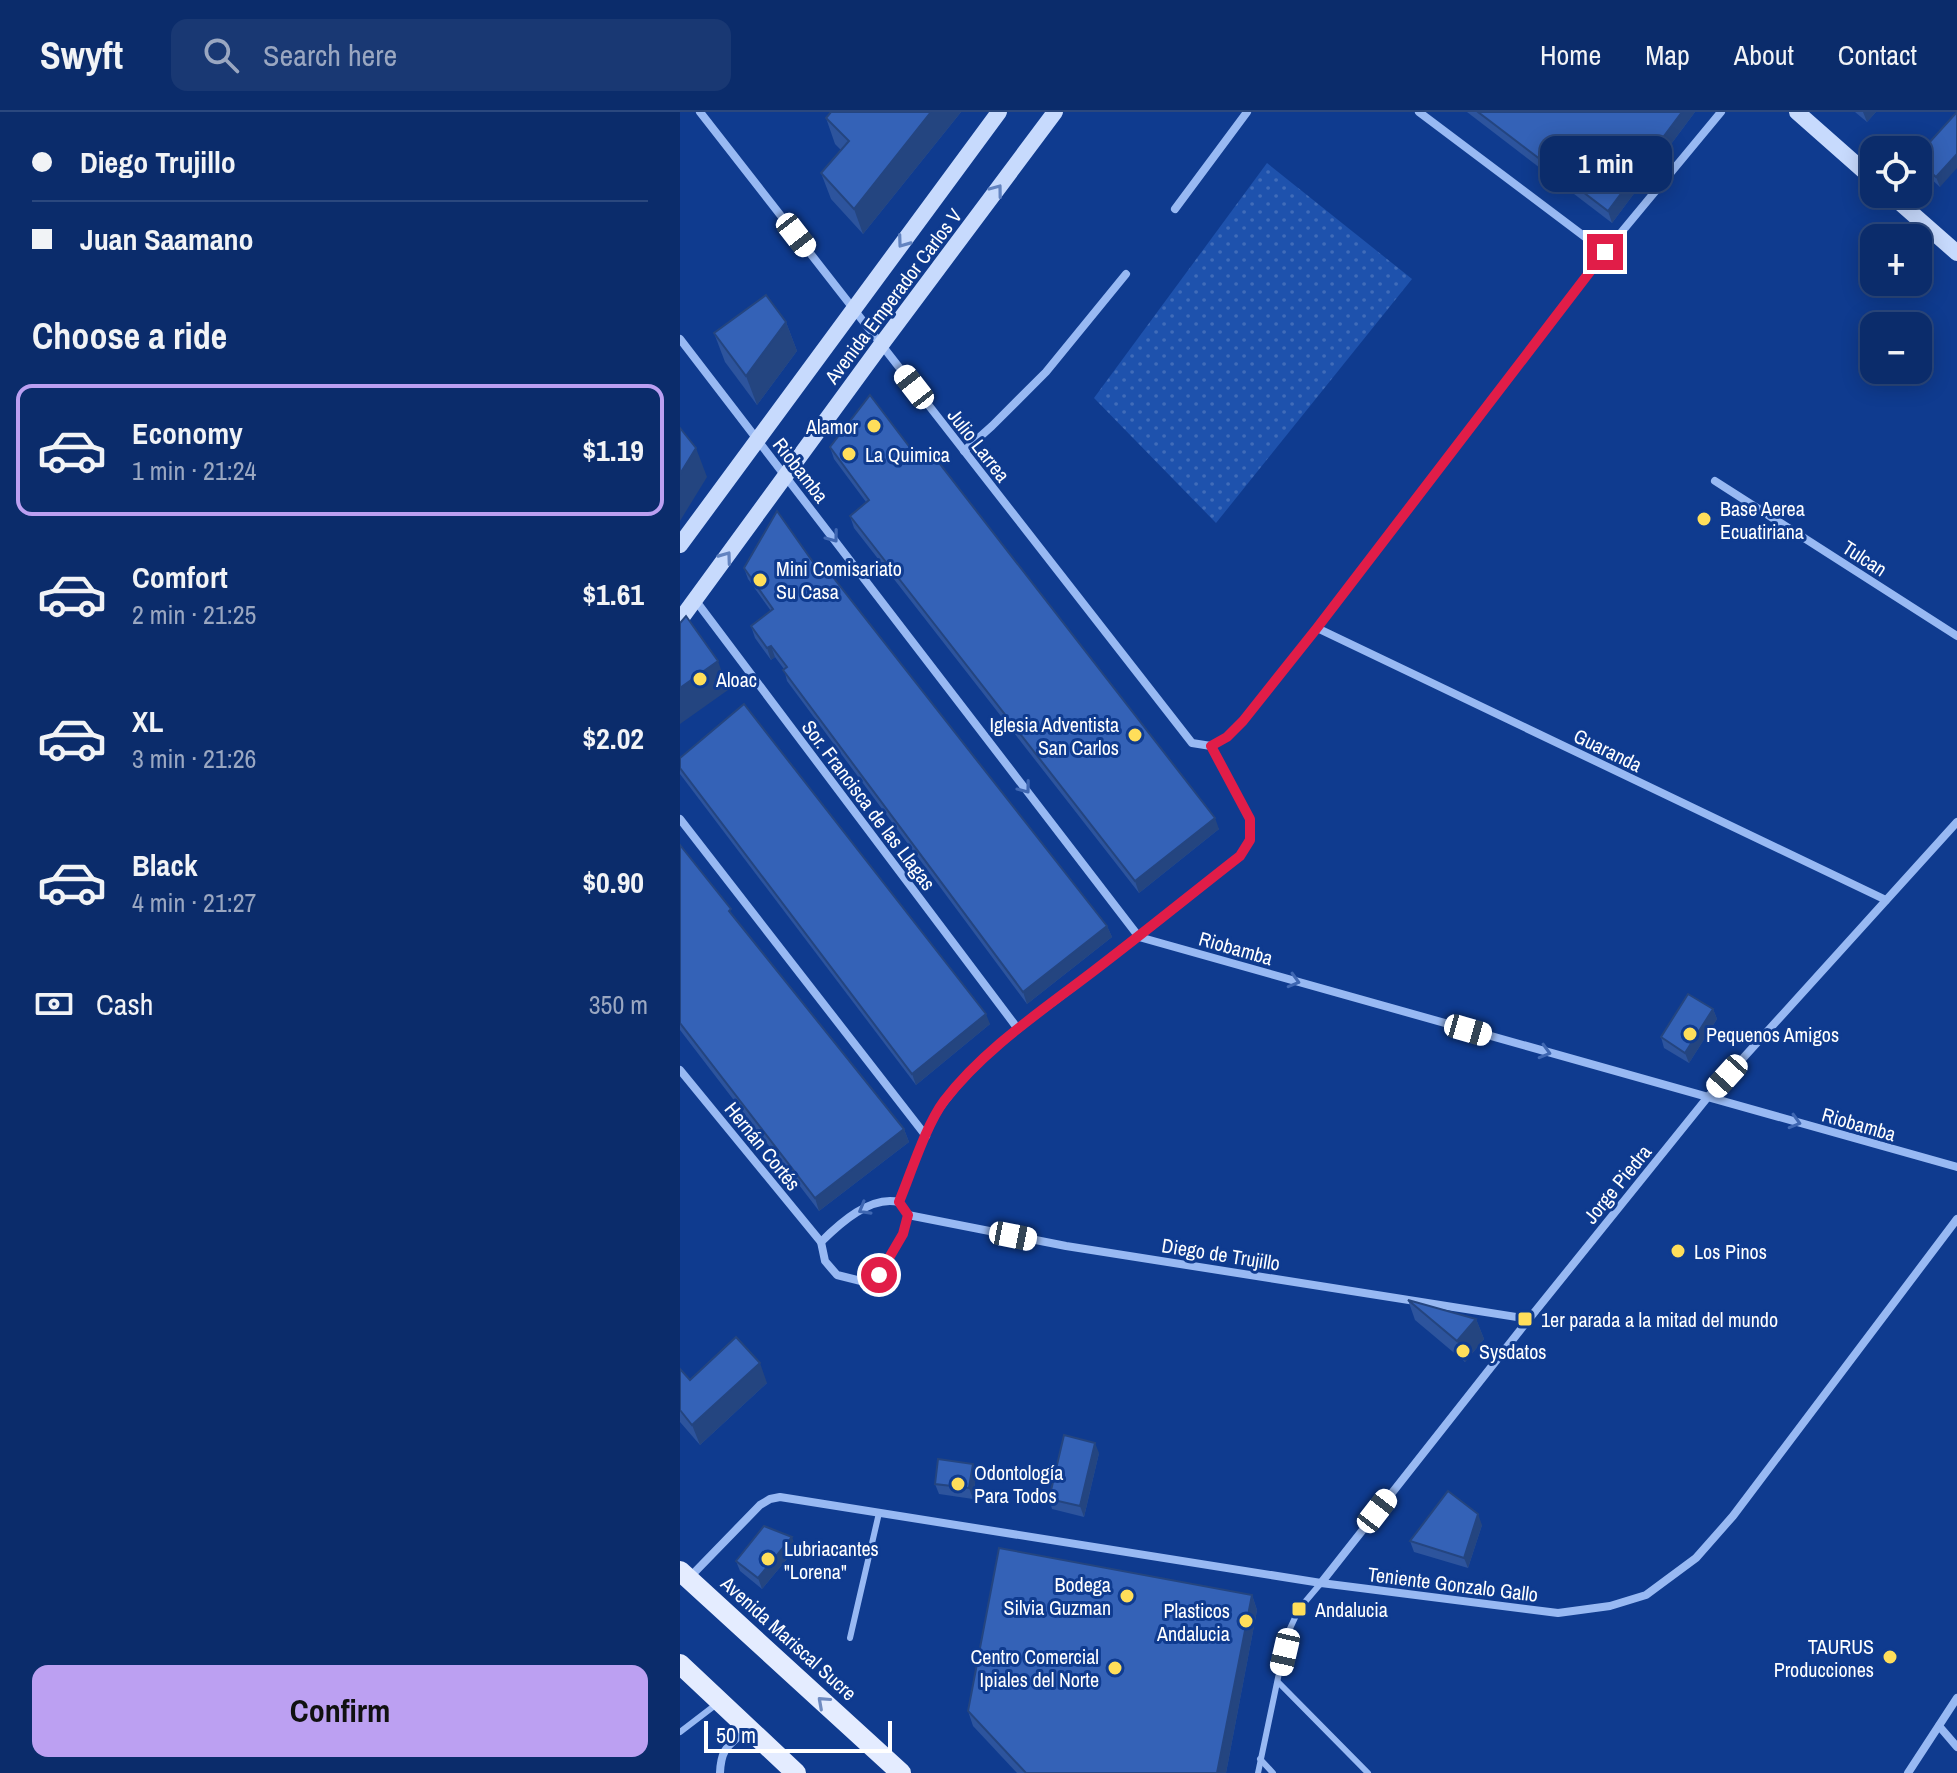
<!DOCTYPE html>
<html lang="en">
<head>
<meta charset="utf-8">
<style>
	:root { --surface:#0b2c6b; --page:#193873; --text:#f1f3f6; --muted:#9aa7c1; --line:#2b487e; --accent:#bca0f2 }
	body { margin:0; font-family:"Archivo Narrow",sans-serif; background:var(--page); color:var(--text); height:100vh; display:flex; flex-direction:column; font-size:30px; white-space:nowrap }
	* { box-sizing:border-box; margin:0 }
	p { font-size:26px; color:var(--muted) }
	.icon { flex:none; width:44px; height:44px; fill:none; stroke:currentColor; stroke-width:2; stroke-linecap:round; stroke-linejoin:round }
	.map { position:relative; flex:1; overflow:hidden }
	.sheet { display:flex; flex-direction:column; background:var(--surface); width:680px }
	.sheet>* { flex:none }
	.hud { display:grid; align-content:center; height:176px; padding:0 32px; background:var(--surface) }
	.controls { position:absolute; left:1180px; top:24px; display:grid; gap:16px }
	.controls a { display:grid; place-items:center; width:72px; height:72px; border-radius:16px; background:var(--surface); box-shadow:0 4px 20px #0003,0 0 0 2px var(--line); font-size:40px }
	.scale { position:absolute; left:24px; bottom:20px; width:188px; box-sizing:border-box; padding-left:8px; border:4px solid #fff; border-top:0; font-size:22px; line-height:28px; white-space:nowrap; color:#fff; -webkit-text-stroke:6px #0f3b8f; paint-order:stroke }
	.end { position:absolute; width:36px; height:36px; margin:-18px; border:10px solid #e11d48; background:#fff; box-shadow:0 0 0 4px #fff }
	.from { border-radius:50% }
	.bubble { position:absolute; height:56px; border-radius:16px; background:var(--surface); box-shadow:0 4px 20px #0003,0 0 0 2px var(--line); font-size:26px; font-weight:700; line-height:56px; text-align:center }
	.car { position:absolute; width:24px; height:48px; margin:-24px -12px; border-radius:10px; box-shadow:0 0 6px 2px #0007; background:linear-gradient(#fff 24%,#345 0 40%,#fff 0 76%,#345 0 86%,#fff 0) }
	.hud b { display:flex; align-items:center; gap:28px; height:76px; font-size:30px }
	.hud b+b { border-top:2px solid var(--line) }
	.hud i { width:20px; height:20px; background:var(--text) }
	ul { padding:0; list-style:none }
	li { display:flex; align-items:center; gap:24px; height:132px; margin:0 16px 12px; padding:0 16px; border:4px solid transparent; border-radius:16px }
	li div { flex:1 }
	li b { display:block; font-size:30px }
	li em { font-style:normal; font-weight:700 }
	li.on { border-color:var(--accent) }
	li>.icon { width:72px; height:72px; stroke-width:1.5 }
	h2 { padding:0 32px; font-size:36px; line-height:96px }
	.pay { display:flex; align-items:center; gap:20px; height:88px; padding:0 32px; font-size:30px }
	.pay p { margin-inline-start:auto }
	.action { display:flex; gap:16px; margin-top:auto; padding:16px 32px }
	.action a { flex:1; height:92px; border-radius:16px; background:var(--accent); color:#111; font-size:32px; font-weight:700; line-height:92px; text-align:center }
	header { display:flex; align-items:center; gap:48px; box-sizing:border-box; height:112px; padding:0 40px; background:var(--surface); border-bottom:2px solid var(--line) }
	header strong { font-size:38px }
	nav { display:flex; gap:44px; margin-inline-start:auto; font-size:28px }
	.search { width:560px; height:72px; background:var(--page); display:flex; align-items:center; gap:20px; box-sizing:border-box; padding:0 28px; border-radius:16px; color:var(--muted); font-size:30px }
	main { display:flex; flex:1; min-height:0 }
	.map>svg:first-child { display:block }
	.grass { fill:url(#grass-dots) }
	.lines { fill:none; stroke-linecap:round; stroke-linejoin:round }
	.service { stroke:#98b9f3; stroke-width:6 }
	.minor { stroke:#98b9f3; stroke-width:8 }
	.secondary { stroke:#c7dafd; stroke-width:16 }
	.primary { stroke:#e4ecff; stroke-width:20 }
	.wall { fill:#2d549d }
	.shaded-wall { fill:#244580 }
	.building { fill:#3462b7; stroke:#244580; stroke-width:2 }
	.oneway { stroke:#6283c0 }
	.oneway2 { stroke:#3f67b2 }
	.oneway3 { stroke:#6f8bc1 }
	.route { stroke:#e11d48; stroke-width:10 }
	.poi-dot { fill:#ffde5a; stroke:#0f3b8f; stroke-width:3 }
	.labels { text-anchor:middle; dominant-baseline:central; stroke-width:6; stroke-linejoin:round; paint-order:stroke }
	.street-label { font-size:20px; fill:#fff; stroke:#0f3b8f }
	.poi-label { font-size:20px; fill:#fff; stroke:#0f3b8f; text-anchor:start }
</style>
</head>
<body>
<header>
<strong>Swyft</strong>
<div class="search"><svg class="icon" aria-label="search" viewBox="0 0 24 24"><circle cx="10" cy="10" r="6"/><path d="M15 15l6 6"/></svg>Search here</div>
<nav><a>Home</a><a>Map</a><a>About</a><a>Contact</a></nav>
</header>
<main>
<section class="sheet">
<div class="hud">
<b><i class="from"></i>Diego Trujillo</b>
<b><i></i>Juan Saamano</b>
</div>
<h2>Choose a ride</h2>
<ul>
<li class="on"><svg class="icon" aria-label="car" viewBox="0 0 24 24"><path d="M5 17H2v-5l4-1 3-4h7l3 4 3 1v5h-3M9 17h6M6 11h13"/><circle cx="7" cy="17" r="2"/><circle cx="17" cy="17" r="2"/></svg><div><b>Economy</b><p>1 min · 21:24</p></div><em>$1.19</em></li>
<li><svg class="icon" aria-label="car" viewBox="0 0 24 24"><path d="M5 17H2v-5l4-1 3-4h7l3 4 3 1v5h-3M9 17h6M6 11h13"/><circle cx="7" cy="17" r="2"/><circle cx="17" cy="17" r="2"/></svg><div><b>Comfort</b><p>2 min · 21:25</p></div><em>$1.61</em></li>
<li><svg class="icon" aria-label="car" viewBox="0 0 24 24"><path d="M5 17H2v-5l4-1 3-4h7l3 4 3 1v5h-3M9 17h6M6 11h13"/><circle cx="7" cy="17" r="2"/><circle cx="17" cy="17" r="2"/></svg><div><b>XL</b><p>3 min · 21:26</p></div><em>$2.02</em></li>
<li><svg class="icon" aria-label="car" viewBox="0 0 24 24"><path d="M5 17H2v-5l4-1 3-4h7l3 4 3 1v5h-3M9 17h6M6 11h13"/><circle cx="7" cy="17" r="2"/><circle cx="17" cy="17" r="2"/></svg><div><b>Black</b><p>4 min · 21:27</p></div><em>$0.90</em></li>
</ul>
<div class="pay"><svg class="icon" aria-label="cash" viewBox="0 0 24 24"><path d="M3 7h18v10H3z"/><circle cx="12" cy="12" r="2"/></svg>Cash<p>350 m</p></div>
<div class="action"><a>Confirm</a></div>
</section>
<div class="map">
<svg width="1277" height="1661" viewBox="0 0 1277 1661">
	<defs>
		<pattern id="grass-dots" width="8" height="8" patternUnits="userSpaceOnUse" patternTransform="scale(2)"><rect width="8" height="8" fill="#1e52ad"/><path d="M2 2h.1M6 6h.1" fill="none" stroke="#406cb9" stroke-width="1.8" stroke-linecap="round"/></pattern>
	</defs>
	<rect width="100%" height="100%" fill="#0f3b8f"/>
	<path class="grass" d="M 587,51 L 732,167 L 536,411 L 414,286 Z"/>
	<g class="lines">
		<g class="service">
			<path d="M 170,1526 L 199,1401"/>
			<path d="M 598,1570 L 688,1661"/>
			<path d="M 0,1620 L 38,1591"/>
			<path d="M 580,1647 L 593,1661"/>
			<path d="M 578,1661 L 607,1523 L 619,1497 L 641,1471"/>
		</g>
		<g class="minor">
			<path d="M 20,0 L 512,631 L 531,634"/>
			<path d="M 739,0 L 925,140"/>
			<path d="M 495,97 L 567,0"/>
			<path d="M 0,227 L 459,825 L 1277,1055"/>
			<path d="M 284,339 L 312,314 L 366,260 L 446,162"/>
			<path d="M 1035,369 L 1277,524"/>
			<path d="M 16,489 L 338,917"/>
			<path d="M 637,516 L 1206,788"/>
			<path d="M 531,634 L 547,625 L 563,609 L 637,516 L 925,140 L 1041,0"/>
			<path d="M 0,707 L 246,1024"/>
			<path d="M 0,958 L 141,1130 L 145,1149 L 157,1163 L 181,1169 L 199,1163 L 223,1122 L 228,1103"/>
			<path d="M 219,1090 C 231,1061 246,1013 264,990 C 302,939 357,903 406,865 C 458,826 509,785 560,744 L 570,728 L 570,707 L 531,634"/>
			<path d="M 228,1103 L 386,1134 L 849,1207"/>
			<path d="M 141,1130 C 160,1111 191,1083 219,1090 L 228,1103"/>
			<path d="M 9,1466 L 80,1393 L 90,1387 L 100,1385 L 641,1471 L 878,1501 L 930,1494 L 966,1483 L 1016,1446 L 1053,1404 L 1277,1107"/>
			<path d="M 641,1471 L 849,1207 L 1027,986 L 1277,710"/>
			<path d="M 1259,1614 L 1277,1635"/>
			<path d="M 40,1661 C 41,1635 49,1634 67,1617"/>
			<path d="M 1228,1661 L 1277,1586"/>
		</g>
		<g class="secondary">
			<path d="M 1117,0 L 1194,68"/>
			<path d="M 1210,82 L 1277,141"/>
			<path d="M 0,433 L 319,0"/>
			<path d="M 0,508 L 201,233 L 375,0"/>
		</g>
		<g class="primary">
			<path d="M 0,1459 L 221,1661"/>
			<path d="M 0,1552 L 116,1661"/>
		</g>
	</g>
	<g class="wall">
		<path d="M 281,0 L 183,122 L 151,87 L 141,61 L 161,38 L 155,32 L 146,6 Z"/>
		<path d="M 787,0 L 1015,0 L 932,111 Z"/>
		<path d="M 1175,0 L 1196,0 L 1187,10 Z"/>
		<path d="M 1277,0 L 1260,75 L 1239,56 L 1238,43 Z"/>
		<path d="M 106,210 L 117,239 L 77,293 L 45,250 L 34,221 Z"/>
		<path d="M 150,335 L 238,346 L 539,717 L 459,781 L 174,416 L 170,404 L 186,390 L 154,347 Z"/>
		<path d="M 64,456 L 140,460 L 427,814 L 432,825 L 347,892 L 107,569 L 104,557 L 95,545 L 91,548 L 75,526 L 71,514 L 91,499 L 68,467 Z"/>
		<path d="M 0,646 L 310,912 L 236,973 L 0,662 Z"/>
		<path d="M 0,733 L 53,804 L 224,1017 L 229,1030 L 139,1099 L 0,918 Z"/>
		<path d="M 1033,897 L 1037,907 L 1009,951 L 984,936 L 981,925 Z"/>
		<path d="M 728,1188 L 796,1207 L 804,1227 L 785,1250 L 735,1208 Z"/>
		<path d="M 0,1257 L 10,1268 L 87,1271 L 20,1333 L 0,1310 Z"/>
		<path d="M 419,1341 L 404,1405 L 372,1397 L 369,1387 Z"/>
		<path d="M 293,1352 L 296,1362 L 293,1387 L 259,1382 L 255,1372 Z"/>
		<path d="M 802,1413 L 788,1456 L 734,1440 L 730,1429 Z"/>
		<path d="M 116,1436 L 82,1477 L 60,1459 L 56,1449 Z"/>
		<path d="M 572,1483 L 577,1498 L 546,1661 L 337,1661 L 293,1614 L 288,1599 Z"/>
	</g>
	<g class="shaded-wall">
		<path d="M 251,0 L 281,0 L 183,122 L 174,97 Z"/>
		<path d="M 1002,0 L 1015,0 L 932,111 L 928,99 Z"/>
		<path d="M 1183,0 L 1196,0 L 1187,10 Z"/>
		<path d="M 1277,42 L 1277,56 L 1260,75 L 1256,65 Z"/>
		<path d="M 106,210 L 117,239 L 77,293 L 66,264 Z"/>
		<path d="M 16,336 L 27,365 L 0,409 L 0,362 Z"/>
		<path d="M 91,534 L 95,545 L 91,548 L 87,536 Z"/>
		<path d="M 38,549 L 48,578 L 0,612 L 0,576 Z"/>
		<path d="M 535,706 L 539,717 L 459,781 L 455,769 Z"/>
		<path d="M 427,814 L 432,825 L 347,892 L 343,880 Z"/>
		<path d="M 1033,897 L 1037,907 L 1009,951 L 1005,941 Z"/>
		<path d="M 306,902 L 310,912 L 236,973 L 232,962 Z"/>
		<path d="M 224,1017 L 229,1030 L 139,1099 L 135,1086 Z"/>
		<path d="M 796,1207 L 804,1227 L 785,1250 L 777,1229 Z"/>
		<path d="M 80,1251 L 87,1271 L 20,1333 L 12,1313 Z"/>
		<path d="M 415,1331 L 419,1341 L 404,1405 L 400,1394 Z"/>
		<path d="M 293,1352 L 296,1362 L 293,1387 L 289,1376 Z"/>
		<path d="M 798,1402 L 802,1413 L 788,1456 L 784,1446 Z"/>
		<path d="M 112,1425 L 116,1436 L 82,1477 L 78,1466 Z"/>
		<path d="M 572,1483 L 577,1498 L 546,1661 L 537,1661 Z"/>
	</g>
	<g class="building">
		<path d="M 151,0 L 251,0 L 174,97 L 141,61 L 169,29 L 146,6 Z"/>
		<path d="M 798,0 L 1002,0 L 928,99 Z"/>
		<path d="M 1277,0 L 1277,42 L 1256,65 L 1238,49 L 1238,43 Z"/>
		<path d="M 86,183 L 106,210 L 66,264 L 34,221 Z"/>
		<path d="M 190,283 L 238,346 L 249,338 L 535,706 L 455,769 L 170,404 L 189,388 L 150,335 Z"/>
		<path d="M 0,316 L 16,336 L 0,362 Z"/>
		<path d="M 97,399 L 140,460 L 145,455 L 427,814 L 343,880 L 103,558 L 107,555 L 91,534 L 87,536 L 71,514 L 93,497 L 64,456 Z"/>
		<path d="M 6,504 L 38,549 L 0,576 L 0,511 Z"/>
		<path d="M 64,592 L 306,902 L 232,962 L 0,656 L 0,646 Z"/>
		<path d="M 0,733 L 51,797 L 49,799 L 224,1017 L 135,1086 L 0,911 Z"/>
		<path d="M 1008,882 L 1033,897 L 1005,941 L 981,925 Z"/>
		<path d="M 728,1188 L 796,1207 L 777,1229 Z"/>
		<path d="M 56,1225 L 80,1251 L 12,1313 L 0,1298 L 0,1257 L 10,1268 Z"/>
		<path d="M 384,1323 L 415,1331 L 400,1394 L 369,1387 Z"/>
		<path d="M 258,1347 L 293,1352 L 289,1376 L 255,1372 Z"/>
		<path d="M 768,1379 L 798,1402 L 784,1446 L 730,1429 Z"/>
		<path d="M 84,1414 L 112,1425 L 78,1466 L 56,1449 Z"/>
		<path d="M 319,1436 L 572,1483 L 537,1661 L 346,1661 L 288,1599 Z"/>
	</g>
	<defs><path id="oneway-chevron" d="M-2-3.5L2.5 0L-2 3.5" fill="none" stroke-width="1.6" stroke-linecap="round" stroke-linejoin="round" transform="scale(2)"/></defs>
	<g class="oneway">
		<use href="#oneway-chevron" transform="translate(317 78) rotate(-53)"/>
		<use href="#oneway-chevron" transform="translate(223 130) rotate(126)"/>
		<use href="#oneway-chevron" transform="translate(46 445) rotate(-54)"/>
	</g>
	<g class="oneway2">
		<use href="#oneway-chevron" transform="translate(153 425) rotate(53)"/>
		<use href="#oneway-chevron" transform="translate(345 676) rotate(53)"/>
		<use href="#oneway-chevron" transform="translate(614 869) rotate(16)"/>
		<use href="#oneway-chevron" transform="translate(865 940) rotate(16)"/>
		<use href="#oneway-chevron" transform="translate(1115 1010) rotate(16)"/>
		<use href="#oneway-chevron" transform="translate(184 1097) rotate(150)"/>
	</g>
	<use class="oneway3" href="#oneway-chevron" transform="translate(143 1590) rotate(-138)"/>
	<g class="lines">
		<path class="route" d="M 199,1163 L 223,1122 L 228,1103 L 219,1090 C 231,1061 246,1013 264,989 C 303,938 360,900 411,861 C 461,823 510,783 560,744 L 570,728 L 570,707 L 531,634 L 547,625 L 563,609 L 637,516 L 925,140"/>
	</g>
	<g class="poi-dot">
		<circle cx="194" cy="314" r="8"/>
		<circle cx="169" cy="342" r="8"/>
		<circle cx="1024" cy="407" r="8"/>
		<circle cx="80" cy="468" r="8"/>
		<circle cx="20" cy="567" r="8"/>
		<circle cx="455" cy="623" r="8"/>
		<circle cx="1010" cy="922" r="8"/>
		<circle cx="998" cy="1139" r="8"/>
		<rect x="837" y="1199" width="16" height="16" rx="4"/>
		<circle cx="783" cy="1239" r="8"/>
		<circle cx="278" cy="1372" r="8"/>
		<circle cx="88" cy="1447" r="8"/>
		<circle cx="447" cy="1484" r="8"/>
		<rect x="611" y="1489" width="16" height="16" rx="4"/>
		<circle cx="566" cy="1509" r="8"/>
		<circle cx="1210" cy="1545" r="8"/>
		<circle cx="435" cy="1556" r="8"/>
	</g>
	<g class="labels">
		<g class="street-label">
			<text transform="translate(213 184) rotate(-53)">Avenida Emperador Carlos V</text>
			<text transform="translate(299 333) rotate(52)">Julio Larrea</text>
			<text transform="translate(121 358) rotate(52)">Riobamba</text>
			<text transform="translate(1185 446) rotate(33)">Tulcan</text>
			<text transform="translate(928 638) rotate(26)">Guaranda</text>
			<text transform="translate(189 693) rotate(53)">Sor. Francisca de las Llagas</text>
			<text transform="translate(556 836) rotate(16)">Riobamba</text>
			<text transform="translate(1179 1012) rotate(16)">Riobamba</text>
			<text transform="translate(83 1034) rotate(51)">Hernán Cortés</text>
			<text transform="translate(937 1072) rotate(-51)">Jorge Piedra</text>
			<text transform="translate(541 1142) rotate(9)">Diego de Trujillo</text>
			<text transform="translate(773 1472) rotate(7)">Teniente Gonzalo Gallo</text>
			<text transform="translate(109 1526) rotate(42)">Avenida Mariscal Sucre</text>
		</g>
		<g class="poi-label">
			<text x="178" y="314" text-anchor="end">Alamor</text>
			<text x="185" y="342">La Quimica</text>
			<text x="1040" y="396">Base Aerea<tspan x="1040" dy="23">Ecuatiriana</tspan></text>
			<text x="96" y="456">Mini Comisariato<tspan x="96" dy="23">Su Casa</tspan></text>
			<text x="36" y="567">Aloac</text>
			<text x="439" y="612" text-anchor="end">Iglesia Adventista<tspan x="439" dy="23">San Carlos</tspan></text>
			<text x="1026" y="922">Pequenos Amigos</text>
			<text x="1014" y="1139">Los Pinos</text>
			<text x="861" y="1207">1er parada a la mitad del mundo</text>
			<text x="799" y="1239">Sysdatos</text>
			<text x="294" y="1360">Odontología<tspan x="294" dy="23">Para Todos</tspan></text>
			<text x="104" y="1436">Lubriacantes<tspan x="104" dy="23">"Lorena"</tspan></text>
			<text x="431" y="1472" text-anchor="end">Bodega<tspan x="431" dy="23">Silvia Guzman</tspan></text>
			<text x="635" y="1497">Andalucia</text>
			<text x="550" y="1498" text-anchor="end">Plasticos<tspan x="550" dy="23">Andalucia</tspan></text>
			<text x="1194" y="1534" text-anchor="end">TAURUS<tspan x="1194" dy="23">Producciones</tspan></text>
			<text x="419" y="1544" text-anchor="end">Centro Comercial<tspan x="419" dy="23">Ipiales del Norte</tspan></text>
		</g>
	</g>
</svg>
<div class="controls">
<a><svg class="icon" aria-label="locate" viewBox="0 0 24 24"><circle cx="12" cy="12" r="6"/><path d="M12 2v4M12 18v4M2 12h4M18 12h4"/></svg></a>
<a>+</a>
<a>−</a>
</div>
<div class="scale">50 m</div>
<i class="end from" style="left:199px;top:1163px"></i>
<i class="end" style="left:925px;top:140px"></i>
<div class="bubble" style="left:860px;top:24px;width:132px">1 min</div>
<i class="car" style="left:116px;top:123px;rotate:142deg"></i>
<i class="car" style="left:234px;top:275px;rotate:322deg"></i>
<i class="car" style="left:788px;top:918px;rotate:106deg"></i>
<i class="car" style="left:1047px;top:964px;rotate:222deg"></i>
<i class="car" style="left:333px;top:1124px;rotate:101deg"></i>
<i class="car" style="left:697px;top:1399px;rotate:38deg"></i>
<i class="car" style="left:605px;top:1540px;rotate:193deg"></i>
</div>
</main>
</body>
</html>
